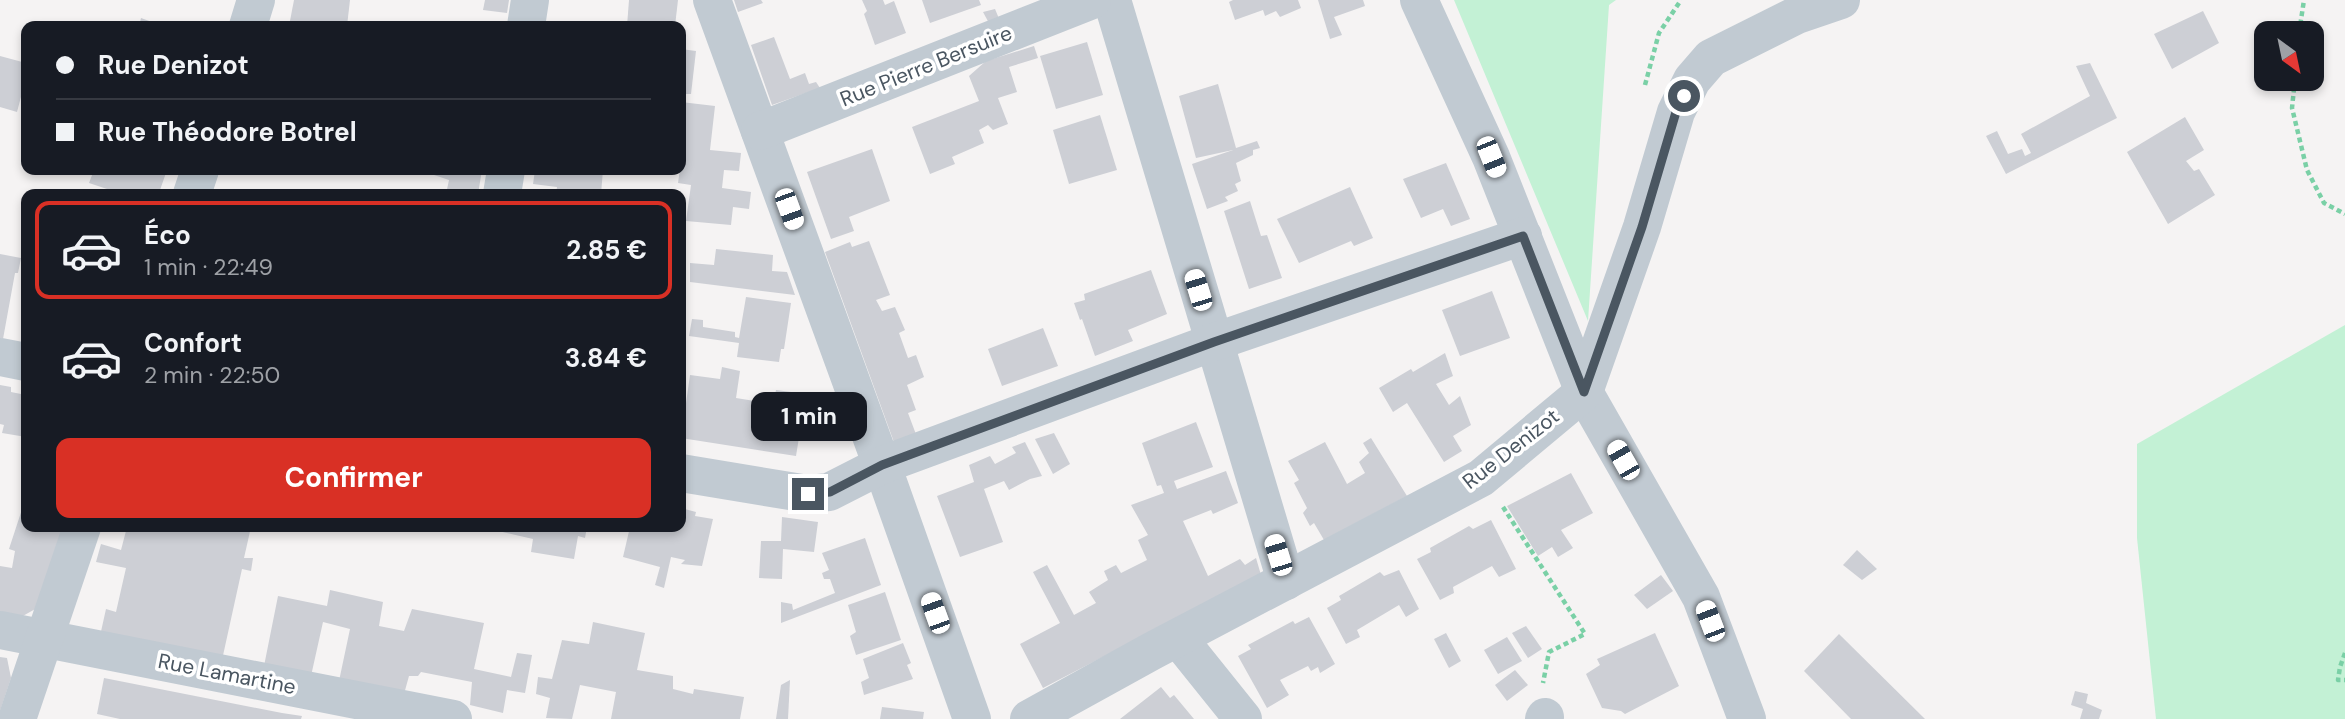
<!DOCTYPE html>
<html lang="fr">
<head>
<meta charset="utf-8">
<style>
	:root { --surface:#171b24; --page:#20242c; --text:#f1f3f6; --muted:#9ea1a6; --line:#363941; --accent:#d93025 }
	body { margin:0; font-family:"DM Sans",sans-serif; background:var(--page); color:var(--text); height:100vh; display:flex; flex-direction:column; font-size:26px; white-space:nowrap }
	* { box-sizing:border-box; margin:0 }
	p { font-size:23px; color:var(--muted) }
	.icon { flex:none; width:38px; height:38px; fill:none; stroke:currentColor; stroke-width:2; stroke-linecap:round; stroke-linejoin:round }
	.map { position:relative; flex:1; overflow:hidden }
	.sheet { position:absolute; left:21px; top:189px; width:665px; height:343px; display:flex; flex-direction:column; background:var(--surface); border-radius:14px; box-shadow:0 4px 10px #0003 }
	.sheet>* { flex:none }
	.top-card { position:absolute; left:21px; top:21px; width:665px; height:154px; border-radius:14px; box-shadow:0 4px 10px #0003; display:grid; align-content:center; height:154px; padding:0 35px; background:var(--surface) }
	.needle { width:46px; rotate:147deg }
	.controls { position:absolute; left:2254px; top:21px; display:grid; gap:14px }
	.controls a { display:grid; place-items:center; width:70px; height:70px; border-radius:14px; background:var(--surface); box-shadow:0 4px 10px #0003; font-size:35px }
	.end { position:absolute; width:32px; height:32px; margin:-16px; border:9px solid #4a5661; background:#fff; box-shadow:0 0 0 4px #fff }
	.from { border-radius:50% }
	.bubble { position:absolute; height:49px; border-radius:14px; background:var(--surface); box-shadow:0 4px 10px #0003; font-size:23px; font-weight:700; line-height:49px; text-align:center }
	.car { position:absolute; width:21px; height:42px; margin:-21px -10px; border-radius:9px; box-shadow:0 0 5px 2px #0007; background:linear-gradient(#fff 24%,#345 0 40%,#fff 0 76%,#345 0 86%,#fff 0) }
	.top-card b { display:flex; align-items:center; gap:24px; height:66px; font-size:26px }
	.top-card b+b { border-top:2px solid var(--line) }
	.top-card i { width:18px; height:18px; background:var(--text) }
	ul { padding:12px 0 0; list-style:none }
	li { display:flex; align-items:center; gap:21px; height:98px; margin:0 14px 10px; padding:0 21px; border:4px solid transparent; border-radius:14px }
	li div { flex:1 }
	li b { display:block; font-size:26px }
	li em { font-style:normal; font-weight:700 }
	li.current { border-color:var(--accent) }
	li>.icon { width:63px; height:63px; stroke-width:1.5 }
	.button { display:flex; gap:14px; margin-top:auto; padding:14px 35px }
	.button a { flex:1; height:80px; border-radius:14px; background:var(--accent); color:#fff; font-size:28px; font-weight:700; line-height:80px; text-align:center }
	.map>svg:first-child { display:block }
	.green { fill:#c3f1d5 }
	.building { fill:#cdcfd5 }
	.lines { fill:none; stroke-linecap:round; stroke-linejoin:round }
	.path { stroke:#7ad0a6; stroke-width:4.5; stroke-dasharray:5 3.5; stroke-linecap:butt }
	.street { stroke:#c1cad2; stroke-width:38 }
	.route { stroke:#4a5661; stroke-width:9 }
	.labels { text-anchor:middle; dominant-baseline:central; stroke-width:7; stroke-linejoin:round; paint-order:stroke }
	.street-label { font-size:21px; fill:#4a5661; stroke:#fff }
</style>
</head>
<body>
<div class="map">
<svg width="2345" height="719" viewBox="0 0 2345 719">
	<rect width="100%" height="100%" fill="#f5f3f3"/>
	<g class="green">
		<path d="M 1454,0 L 1616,0 L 1609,5 L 1588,321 Z"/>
		<path d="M 2345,325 L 2345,719 L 2156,719 L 2137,538 L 2137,444 Z"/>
	</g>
	<g class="building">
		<path d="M 294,0 L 350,0 L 347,26 L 289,26 Z"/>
		<path d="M 485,0 L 509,0 L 507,13 L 483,10 Z"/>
		<path d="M 629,0 L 678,0 L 675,26 L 627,26 Z"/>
		<path d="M 734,0 L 761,0 L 763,3 L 738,12 Z"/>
		<path d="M 862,0 L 883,0 L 885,5 L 894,1 L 906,33 L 875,45 L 864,14 L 867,11 Z"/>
		<path d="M 922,0 L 979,0 L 981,5 L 930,23 Z"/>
		<path d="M 1233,0 L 1298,0 L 1301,8 L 1280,17 L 1276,11 L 1265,16 L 1263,10 L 1235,20 L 1229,2 Z"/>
		<path d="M 1318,0 L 1363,0 L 1365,6 L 1334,17 L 1342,35 L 1330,39 Z"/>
		<path d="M 995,9 L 1000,21 L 990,25 L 983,12 Z"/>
		<path d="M 2203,11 L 2219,43 L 2172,69 L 2154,34 Z"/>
		<path d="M 141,18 L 163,26 L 139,26 Z"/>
		<path d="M 774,37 L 790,79 L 805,73 L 809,84 L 816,82 L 820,88 L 772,105 L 751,45 Z"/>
		<path d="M 1087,42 L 1103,95 L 1056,109 L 1040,56 Z"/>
		<path d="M 1034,46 L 1038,58 L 1009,67 L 1017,92 L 998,98 L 1008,124 L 993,130 L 988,125 L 979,130 L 984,143 L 952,157 L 955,164 L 930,174 L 912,127 L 979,101 L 969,76 L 986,61 Z"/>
		<path d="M 681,49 L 696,51 L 691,94 L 681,94 Z"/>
		<path d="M 0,56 L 26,63 L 26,78 L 17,112 L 0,107 Z"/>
		<path d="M 2090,63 L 2117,118 L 2006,174 L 1986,136 L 1997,131 L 2008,154 L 2022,149 L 2025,156 L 2031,153 L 2021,134 L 2090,96 L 2076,66 Z"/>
		<path d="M 1218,84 L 1236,148 L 1257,141 L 1260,148 L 1253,150 L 1253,155 L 1236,163 L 1241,181 L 1235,184 L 1238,191 L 1225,197 L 1228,201 L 1207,209 L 1192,164 L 1233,150 L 1196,158 L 1179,96 Z"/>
		<path d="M 681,102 L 715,106 L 710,150 L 741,153 L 739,171 L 724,170 L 722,188 L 751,192 L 749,209 L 733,207 L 731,225 L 686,221 L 691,185 L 678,183 L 683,147 L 681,147 Z"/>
		<path d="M 1100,115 L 1117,170 L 1069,184 L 1053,130 Z"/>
		<path d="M 2185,117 L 2204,150 L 2186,161 L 2194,171 L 2199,169 L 2215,195 L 2168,224 L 2127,152 Z"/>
		<path d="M 872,149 L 890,201 L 849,217 L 854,231 L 831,239 L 807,172 Z"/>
		<path d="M 1446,163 L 1470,219 L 1451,226 L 1443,209 L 1421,218 L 1403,179 Z"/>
		<path d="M 94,170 L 167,170 L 160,190 L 156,190 L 155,194 L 105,194 L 107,189 L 89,183 Z"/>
		<path d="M 432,170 L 482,170 L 478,194 L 446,194 L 449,180 L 431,174 Z"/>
		<path d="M 535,170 L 603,170 L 601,194 L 556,194 L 557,187 L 533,184 Z"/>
		<path d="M 1350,187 L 1373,238 L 1354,246 L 1351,241 L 1299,263 L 1277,219 Z"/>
		<path d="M 1250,201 L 1261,236 L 1267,235 L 1282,278 L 1249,289 L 1224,211 Z"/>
		<path d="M 869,241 L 890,295 L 876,300 L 882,311 L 895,307 L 905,330 L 899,333 L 908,358 L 916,355 L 924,377 L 907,385 L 916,410 L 908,413 L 917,437 L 895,445 L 825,252 L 850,242 L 852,247 Z"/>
		<path d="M 716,249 L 773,255 L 772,271 L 787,272 L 795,295 L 690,282 L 690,263 L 714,265 Z"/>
		<path d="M 0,254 L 21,258 L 18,273 L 15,273 L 3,339 L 0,338 Z"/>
		<path d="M 1151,270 L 1167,314 L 1128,330 L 1133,341 L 1095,356 L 1082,319 L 1080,320 L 1074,303 L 1085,300 L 1084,294 Z"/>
		<path d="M 1492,291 L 1510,338 L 1460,356 L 1442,310 Z"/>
		<path d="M 746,297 L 791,303 L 784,349 L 781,349 L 779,362 L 737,357 L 739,343 L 689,336 L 692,319 L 703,320 L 703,327 L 735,332 L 735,337 L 739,338 Z"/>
		<path d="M 1043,328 L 1058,366 L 1002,386 L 988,349 Z"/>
		<path d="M 1445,353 L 1453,376 L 1436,384 L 1449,405 L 1460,396 L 1471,425 L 1453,436 L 1462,451 L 1444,462 L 1407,403 L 1393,412 L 1379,388 L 1411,369 L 1413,372 Z"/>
		<path d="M 722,367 L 740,371 L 736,398 L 773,404 L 776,390 L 806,394 L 796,456 L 681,438 L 690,375 L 720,379 Z"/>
		<path d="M 0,385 L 11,387 L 11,392 L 26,395 L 26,437 L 2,433 L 4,425 L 0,424 Z"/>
		<path d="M 1196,422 L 1213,467 L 1174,481 L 1177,489 L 1226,471 L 1238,503 L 1213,514 L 1211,510 L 1183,521 L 1208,576 L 1240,559 L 1245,565 L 1256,558 L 1261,575 L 1043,688 L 1020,644 L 1060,623 L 1033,572 L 1047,565 L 1074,615 L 1096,603 L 1089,592 L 1108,580 L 1104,571 L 1116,565 L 1121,573 L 1147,560 L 1138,540 L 1148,535 L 1131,505 L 1164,493 L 1161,485 L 1157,486 L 1142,443 Z"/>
		<path d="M 1054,433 L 1070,464 L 1053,474 L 1035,439 Z"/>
		<path d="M 1371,438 L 1407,496 L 1324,540 L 1314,523 L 1310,526 L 1303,513 L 1307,508 L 1294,483 L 1299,480 L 1288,461 L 1325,442 L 1347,484 L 1365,473 L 1359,462 L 1369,453 L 1363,443 Z"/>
		<path d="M 1025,442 L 1042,476 L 1030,479 L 1009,490 L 1004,481 L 984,489 L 1003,542 L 960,557 L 937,496 L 974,482 L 969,465 L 990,456 L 995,464 L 1016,453 L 1012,447 Z"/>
		<path d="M 1571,473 L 1593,513 L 1561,530 L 1573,548 L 1558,557 L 1552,547 L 1538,556 L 1507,506 Z"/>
		<path d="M 26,497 L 26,527 L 63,527 L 37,608 L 21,617 L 0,613 L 0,566 L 12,568 L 15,551 L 9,549 Z"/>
		<path d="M 681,508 L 696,512 L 695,516 L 713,519 L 702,566 L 681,564 L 685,560 L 671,557 L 664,588 L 655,585 L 660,567 L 623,557 L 630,527 L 681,527 Z"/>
		<path d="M 782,517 L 818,522 L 814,552 L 783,549 L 782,579 L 759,578 L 761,541 L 781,541 Z"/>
		<path d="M 1491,520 L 1516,569 L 1499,577 L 1492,566 L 1453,587 L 1454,593 L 1440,600 L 1417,559 L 1431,552 L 1430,548 L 1469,526 L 1473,529 Z"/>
		<path d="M 127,527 L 251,527 L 244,558 L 253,558 L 251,571 L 242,569 L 222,660 L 100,636 L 106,609 L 116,612 L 126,568 L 96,562 L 101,544 L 121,550 Z"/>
		<path d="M 481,527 L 587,527 L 585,538 L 578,536 L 574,559 L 531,552 L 533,539 Z"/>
		<path d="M 865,538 L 881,585 L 781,623 L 781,602 L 792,604 L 793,610 L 835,593 L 830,579 L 824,579 L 822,573 L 829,570 L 822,553 Z"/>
		<path d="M 1857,550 L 1877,569 L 1862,580 L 1843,565 Z"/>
		<path d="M 1399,570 L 1419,609 L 1406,617 L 1399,605 L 1357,630 L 1360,637 L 1346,644 L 1327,608 L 1341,600 L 1339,596 L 1380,572 L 1384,576 Z"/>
		<path d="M 1661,575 L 1673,591 L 1647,609 L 1634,595 Z"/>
		<path d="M 330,590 L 383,602 L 379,626 L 404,631 L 412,609 L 484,623 L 474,669 L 511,677 L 517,653 L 532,655 L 525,693 L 507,690 L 503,713 L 470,705 L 472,682 L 421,672 L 418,676 L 409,676 L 404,694 L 339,681 L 350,629 L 323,622 L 311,676 L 264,666 L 278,596 L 327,606 Z"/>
		<path d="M 885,592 L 901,640 L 856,655 L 850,636 L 856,632 L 848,605 Z"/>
		<path d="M 1309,617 L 1335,664 L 1320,673 L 1318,667 L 1311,671 L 1308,666 L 1280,680 L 1289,695 L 1267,708 L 1238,656 L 1251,649 L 1248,645 L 1293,621 L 1295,624 Z"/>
		<path d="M 593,622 L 645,633 L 637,670 L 673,676 L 673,689 L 693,694 L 694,689 L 744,697 L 740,719 L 611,719 L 616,692 L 580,685 L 572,719 L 546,718 L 550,698 L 536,694 L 538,677 L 552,679 L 562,640 L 589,644 Z"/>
		<path d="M 1526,626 L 1542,649 L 1528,658 L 1512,633 Z"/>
		<path d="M 1446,633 L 1461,661 L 1449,668 L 1434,639 Z"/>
		<path d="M 1655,633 L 1679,686 L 1625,714 L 1621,711 L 1602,708 L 1586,674 L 1600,665 L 1597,659 Z"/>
		<path d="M 1839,634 L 1925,719 L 1851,719 L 1804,671 Z"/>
		<path d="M 1507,637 L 1522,661 L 1498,674 L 1484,650 Z"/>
		<path d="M 903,643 L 911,663 L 907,665 L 913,679 L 864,695 L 861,682 L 869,678 L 863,659 Z"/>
		<path d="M 0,657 L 7,658 L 11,678 L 0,711 Z"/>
		<path d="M 1515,670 L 1528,685 L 1507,701 L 1495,685 Z"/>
		<path d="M 104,678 L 282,713 L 302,716 L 301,719 L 120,719 L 97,714 Z"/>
		<path d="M 790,680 L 788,719 L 776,719 L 781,685 Z"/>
		<path d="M 1161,687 L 1170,698 L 1174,695 L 1194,719 L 1120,719 Z"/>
		<path d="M 2075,691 L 2088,694 L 2086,703 L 2102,710 L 2099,719 L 2080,719 L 2083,709 L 2071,705 Z"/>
		<path d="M 882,707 L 924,712 L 923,719 L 880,719 Z"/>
	</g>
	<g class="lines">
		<g class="path">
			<path d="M 2299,33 L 2304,0"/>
			<path d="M 2295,79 L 2292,108 L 2307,170 L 2324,203 L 2345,214"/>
			<path d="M 1645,85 L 1659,33 L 1681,0"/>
			<path d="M 1503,507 L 1585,634 L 1549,652 L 1543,683"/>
			<path d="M 2345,653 L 2340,667 L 2338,680 L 2345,680"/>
		</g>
		<g class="street">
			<path d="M 712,0 L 889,485 L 972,719"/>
			<path d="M 1112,0 L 1286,581"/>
			<path d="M 1419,0 L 1491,157 L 1584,392 L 1701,597 L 1747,719"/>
			<path d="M 248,26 L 256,0"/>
			<path d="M 526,26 L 530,0"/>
			<path d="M 760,131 L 1092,0"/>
			<path d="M 192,194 L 200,170"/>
			<path d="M 502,194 L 506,170"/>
			<path d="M 0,357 L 26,362"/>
			<path d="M 681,473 L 808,494 L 829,492 L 882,465 L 1214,342 L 1523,236"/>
			<path d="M 0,630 L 453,719"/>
			<path d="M 1178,638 L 1243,719"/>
			<path d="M 17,719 L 82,527"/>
			<path d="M 1029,719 L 1152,651 L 1481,478 L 1584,392 L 1642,227 L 1676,112 L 1692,80 L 1711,58 L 1797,15 L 1841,0"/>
			<path d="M 1544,719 L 1545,717"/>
		</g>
	</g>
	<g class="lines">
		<path class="route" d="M 808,494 L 830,492 L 882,465 L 933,446 L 1214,342 L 1523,236 L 1584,392 L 1642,227 L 1676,112 L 1684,96"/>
	</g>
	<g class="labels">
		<g class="street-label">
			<text transform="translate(926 66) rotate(-22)">Rue Pierre Bersuire</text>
			<text transform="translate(1511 449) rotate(-38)">Rue Denizot</text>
			<text transform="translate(227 674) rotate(11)">Rue Lamartine</text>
		</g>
	</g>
</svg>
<div class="controls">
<a><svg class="needle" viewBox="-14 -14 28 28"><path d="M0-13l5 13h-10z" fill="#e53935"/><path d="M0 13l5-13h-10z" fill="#9ea1a6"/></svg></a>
</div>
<i class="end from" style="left:1684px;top:96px"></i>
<i class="end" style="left:808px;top:494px"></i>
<div class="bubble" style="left:751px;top:392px;width:116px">1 min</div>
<i class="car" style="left:1491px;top:157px;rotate:158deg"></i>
<i class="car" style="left:789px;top:209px;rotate:160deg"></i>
<i class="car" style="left:1198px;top:290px;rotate:343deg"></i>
<i class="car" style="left:1623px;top:460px;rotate:330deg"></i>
<i class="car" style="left:1278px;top:555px;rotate:343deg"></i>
<i class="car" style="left:935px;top:613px;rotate:340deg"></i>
<i class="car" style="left:1710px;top:621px;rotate:339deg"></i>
<div class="top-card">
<b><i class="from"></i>Rue Denizot</b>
<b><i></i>Rue Théodore Botrel</b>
</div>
<section class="sheet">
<ul>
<li class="current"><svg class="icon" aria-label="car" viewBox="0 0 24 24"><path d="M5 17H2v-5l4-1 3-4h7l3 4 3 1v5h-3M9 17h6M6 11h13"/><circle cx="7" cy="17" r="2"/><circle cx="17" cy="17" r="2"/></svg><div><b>Éco</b><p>1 min · 22:49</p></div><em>2.85 €</em></li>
<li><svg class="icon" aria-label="car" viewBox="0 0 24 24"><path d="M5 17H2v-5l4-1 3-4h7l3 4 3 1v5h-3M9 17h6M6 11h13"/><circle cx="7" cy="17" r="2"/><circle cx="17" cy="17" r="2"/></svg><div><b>Confort</b><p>2 min · 22:50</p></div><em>3.84 €</em></li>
</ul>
<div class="button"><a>Confirmer</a></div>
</section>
</div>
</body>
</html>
